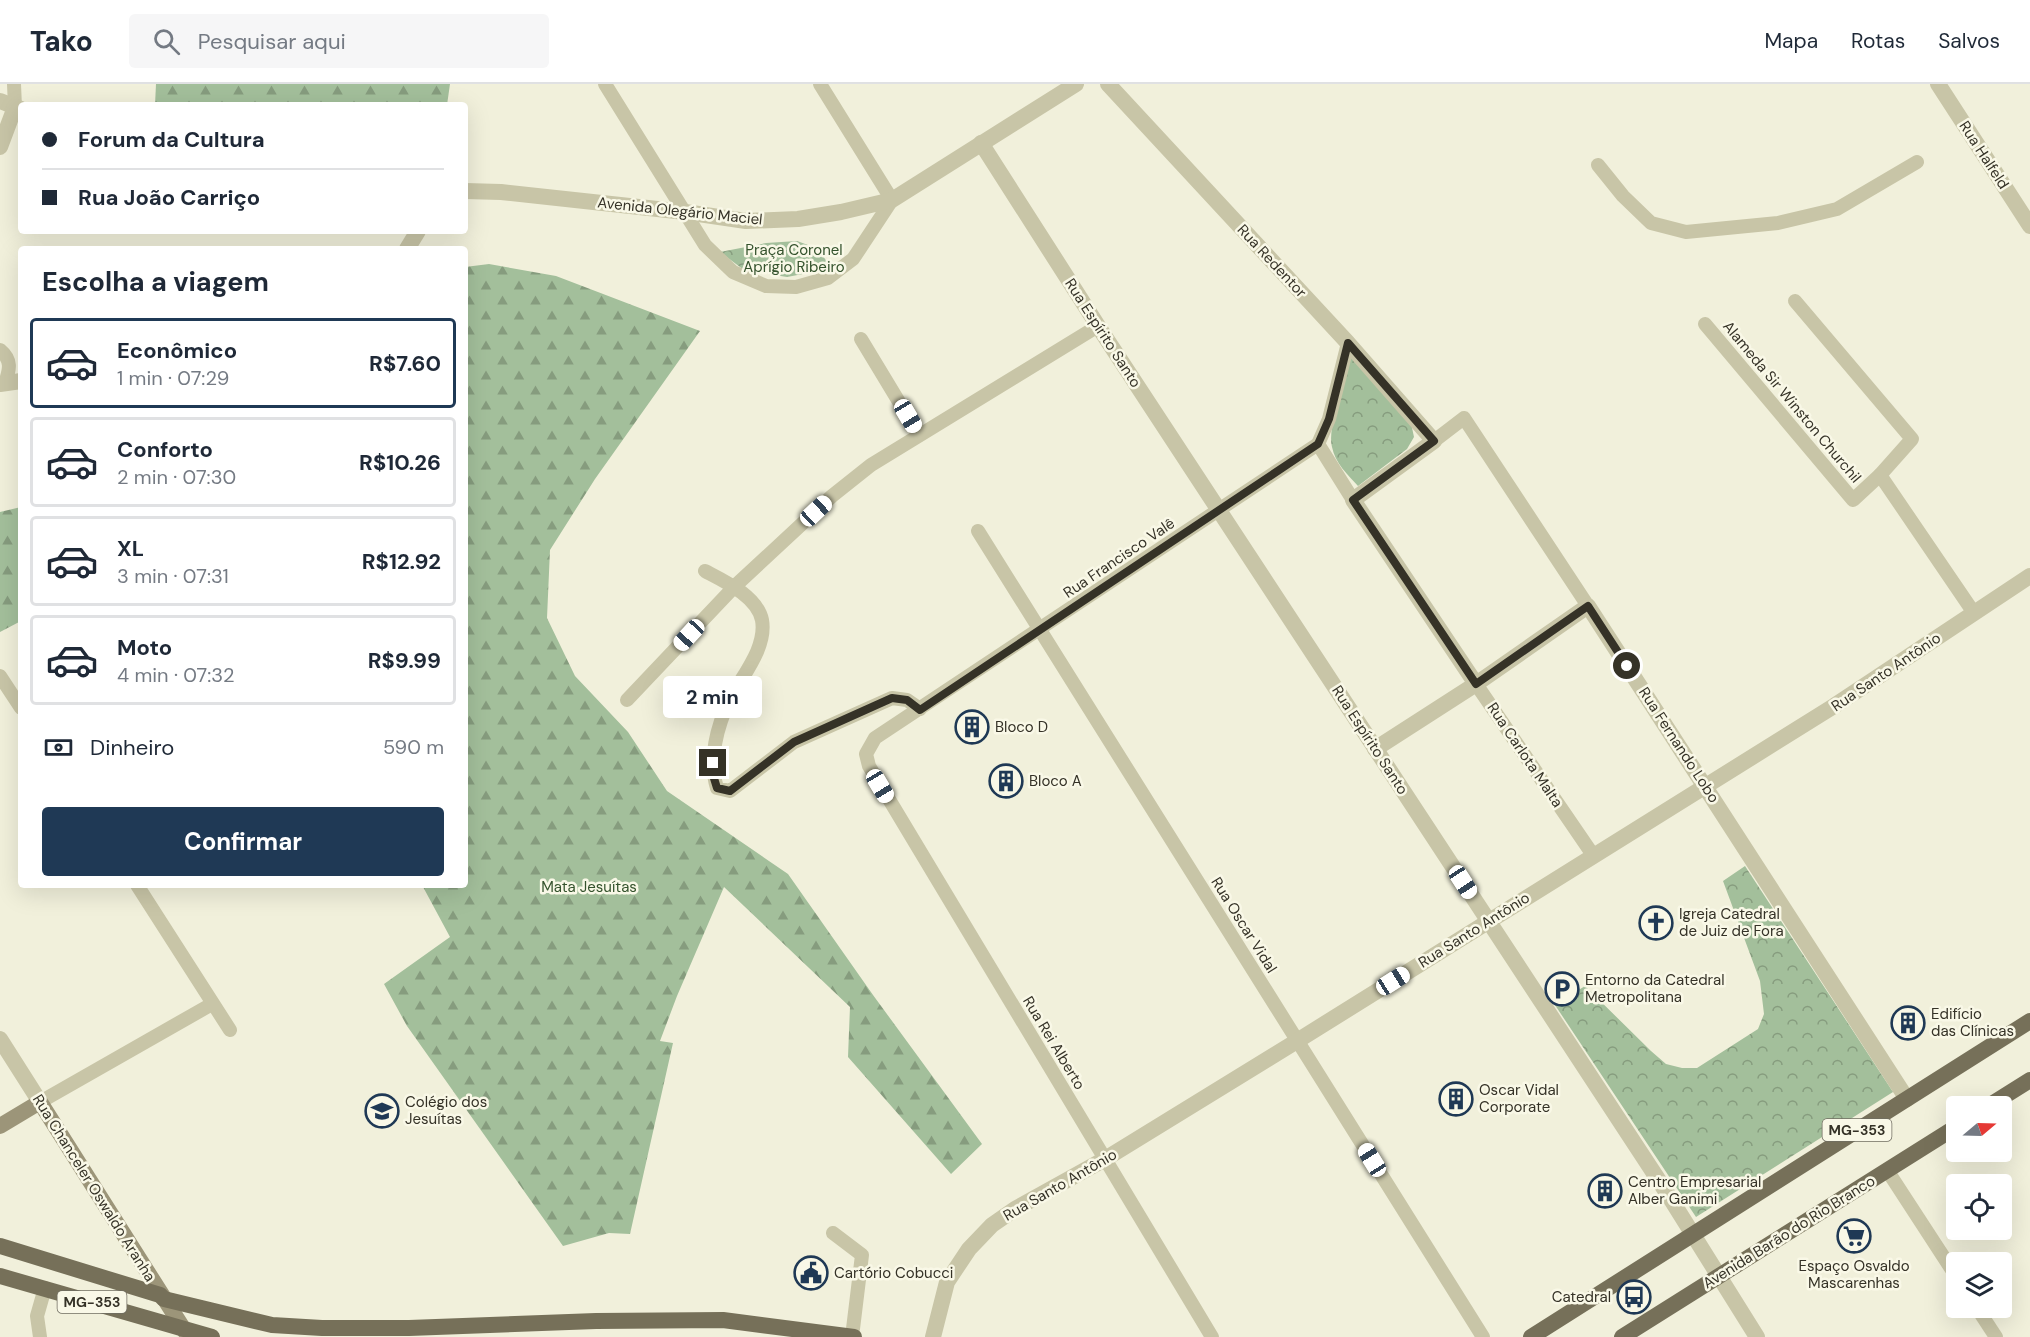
<!DOCTYPE html>
<html lang="pt">
<head>
<meta charset="utf-8">
<style>
	:root { --surface:#fff; --page:#f6f6f7; --text:#1f2937; --muted:#747a83; --line:#e0e1e3; --accent:#1f3955 }
	body { margin:0; font-family:"DM Sans",sans-serif; background:var(--page); color:var(--text); height:100vh; display:flex; flex-direction:column; font-size:22px; white-space:nowrap }
	* { box-sizing:border-box; margin:0 }
	p { font-size:20px; color:var(--muted) }
	.icon { flex:none; width:33px; height:33px; fill:none; stroke:currentColor; stroke-width:2; stroke-linecap:round; stroke-linejoin:round }
	.map { position:relative; flex:1; overflow:hidden }
	.drawer { position:absolute; left:18px; top:162px; width:450px; height:642px; display:flex; flex-direction:column; background:var(--surface); border-radius:6px; box-shadow:0 6px 24px #0002 }
	.drawer>* { flex:none }
	.guide { position:absolute; left:18px; top:18px; width:450px; height:132px; border-radius:6px; box-shadow:0 6px 24px #0002; display:grid; align-content:center; height:132px; padding:0 24px; background:var(--surface) }
	.needle { width:39px; rotate:71deg }
	.tools { position:absolute; left:1946px; top:1012px; display:grid; gap:12px }
	.tools a { display:grid; place-items:center; width:66px; height:66px; border-radius:6px; background:var(--surface); box-shadow:0 6px 24px #0002; font-size:30px }
	.end { position:absolute; width:27px; height:27px; margin:-14px; border:8px solid #353227; background:#fff; box-shadow:0 0 0 3px #fff }
	.from { border-radius:50% }
	.bubble { position:absolute; height:42px; border-radius:6px; background:var(--surface); box-shadow:0 6px 24px #0002; font-size:20px; font-weight:700; line-height:42px; text-align:center }
	.car { position:absolute; width:18px; height:36px; margin:-18px -9px; border-radius:8px; box-shadow:0 0 4px 2px #0007; background:linear-gradient(#fff 24%,#345 0 40%,#fff 0 76%,#345 0 86%,#fff 0) }
	.guide b { display:flex; align-items:center; gap:21px; height:57px; font-size:22px }
	.guide b+b { border-top:2px solid var(--line) }
	.guide i { width:15px; height:15px; background:var(--text) }
	ul { padding:0; list-style:none }
	li { display:flex; align-items:center; gap:18px; height:90px; margin:0 12px 9px; padding:0 12px; border:3px solid var(--line); border-radius:6px }
	li div { flex:1 }
	li b { display:block; font-size:22px }
	li em { font-style:normal; font-weight:700 }
	li.selected { border-color:var(--accent) }
	li>.icon { width:54px; height:54px; stroke-width:1.5 }
	h2 { padding:0 24px; font-size:27px; line-height:72px }
	.pay { display:flex; align-items:center; gap:15px; height:66px; padding:0 24px; font-size:22px }
	.pay p { margin-inline-start:auto }
	.cta { display:flex; gap:12px; margin-top:auto; padding:12px 24px }
	.cta a { flex:1; height:69px; border-radius:6px; background:var(--accent); color:#fff; font-size:24px; font-weight:700; line-height:69px; text-align:center }
	header { display:flex; align-items:center; gap:36px; box-sizing:border-box; height:84px; padding:0 30px; background:var(--surface); border-bottom:2px solid var(--line) }
	header strong { font-size:28px }
	nav { display:flex; gap:33px; margin-inline-start:auto; font-size:21px }
	.search { width:420px; height:54px; background:var(--page); display:flex; align-items:center; gap:15px; box-sizing:border-box; padding:0 21px; border-radius:6px; color:var(--muted); font-size:22px }
	.map>svg:first-child { display:block }
	.forest { fill:url(#forest-firs) }
	.park { fill:url(#park-crowns) }
	.lines { fill:none; stroke-linecap:round; stroke-linejoin:round }
	.minor { stroke:#c8c5a7; stroke-width:14 }
	.tertiary { stroke:#c8c5a7; stroke-width:16 }
	.secondary { stroke:#9c9579; stroke-width:16 }
	.primary { stroke:#767059; stroke-width:16 }
	.route { stroke:#353227; stroke-width:8 }
	.labels { text-anchor:middle; dominant-baseline:central; stroke-width:5; stroke-linejoin:round; paint-order:stroke }
	.shield { fill:#f9f8e7; stroke:#706d61; stroke-width:1.5 }
	.shield-label { font-size:14px; font-weight:bold; fill:#353227 }
	.street-label { font-size:15px; fill:#353227; stroke:#f9f8e7 }
	.park-label { font-size:15px; fill:#34522c; stroke:#f9f8e7 }
	.poi-label { font-size:15px; fill:#353227; stroke:#f9f8e7; text-anchor:start }
</style>
</head>
<body>
<header>
<strong>Tako</strong>
<div class="search"><svg class="icon" aria-label="search" viewBox="0 0 24 24"><circle cx="10" cy="10" r="6"/><path d="M15 15l6 6"/></svg>Pesquisar aqui</div>
<nav><a>Mapa</a><a>Rotas</a><a>Salvos</a></nav>
</header>
<div class="map">
<svg width="2030" height="1253" viewBox="0 0 2030 1253">
	<defs>
		<pattern id="forest-firs" width="22" height="20" patternUnits="userSpaceOnUse" patternTransform="scale(1.5)"><rect width="22" height="20" fill="#a3bf9b"/><path d="M5 1l3.5 6h-7zM16 11l3.5 6h-7z" fill="#869c7e"/></pattern>
		<pattern id="park-crowns" width="20" height="18" patternUnits="userSpaceOnUse" patternTransform="scale(1.5)"><rect width="20" height="18" fill="#a3bf9b"/><path d="M2 6a3 3 0 1 1 6 0M12 15a3 3 0 1 1 6 0" fill="none" stroke="#869c7e"/></pattern>
	</defs>
	<rect width="100%" height="100%" fill="#f1f0db"/>
	<g class="forest">
		<path d="M 156,0 L 450,0 L 447,21 L 155,21 Z"/>
		<path d="M 489,180 L 556,192 L 700,247 L 595,395 L 550,466 L 547,534 L 575,592 L 628,648 L 667,707 L 788,790 L 873,911 L 982,1060 L 951,1090 L 848,973 L 850,923 L 724,803 L 677,912 L 660,957 L 673,959 L 630,1150 L 609,1149 L 563,1162 L 407,942 L 384,900 L 450,853 L 422,801 L 465,801 L 465,183 Z"/>
		<path d="M 21,423 L 21,537 L 0,548 L 0,428 Z"/>
	</g>
	<g class="park">
		<path d="M 797,157 L 819,165 L 828,180 L 824,186 L 787,193 L 744,186 L 720,168 L 766,159 Z"/>
		<path d="M 1351,270 L 1411,339 L 1414,353 L 1407,365 L 1358,402 C 1348,391 1335,379 1332,363 C 1327,343 1346,292 1351,270 Z"/>
		<path d="M 1745,782 L 1893,1008 L 1696,1133 L 1555,921 L 1585,902 L 1651,967 L 1666,980 L 1682,984 L 1697,984 L 1758,945 L 1764,930 L 1760,897 L 1723,797 Z"/>
	</g>
	<g class="lines">
		<g class="minor">
			<path d="M 14,0 L 15,23"/>
			<path d="M 605,0 L 705,161 L 733,188 L 766,202 L 796,203 L 828,194 L 853,175 L 892,116 L 820,0"/>
			<path d="M 1598,81 L 1623,112 L 1651,139 L 1686,148 L 1778,139 L 1837,125 L 1917,78"/>
			<path d="M 1795,217 L 1912,355 L 1880,391"/>
			<path d="M 1705,240 L 1853,416 L 1880,391 L 1974,529"/>
			<path d="M 861,255 L 919,351"/>
			<path d="M 0,266 C 12,276 10,285 5,299"/>
			<path d="M 1434,357 L 1464,334 L 1588,522"/>
			<path d="M 1318,360 L 1353,416"/>
			<path d="M 978,447 L 1483,1253"/>
			<path d="M 705,487 C 724,497 757,512 762,536 C 767,564 742,592 730,615 C 717,642 708,676 717,704 L 730,707 L 794,658 L 892,614 L 907,616 L 920,625"/>
			<path d="M 0,592 L 21,624"/>
			<path d="M 1476,600 L 1593,771"/>
			<path d="M 627,616 L 735,502 L 832,412 L 871,381 L 1098,242"/>
			<path d="M 137,801 L 230,946"/>
			<path d="M 40,1018 L 212,920"/>
			<path d="M 1887,1086 L 1956,1192"/>
			<path d="M 833,1149 L 862,1171 L 852,1253"/>
			<path d="M 1977,1224 L 1996,1253"/>
			<path d="M 40,1253 L 37,1232 L 45,1204"/>
			<path d="M 1212,1253 L 869,682 L 866,670 L 875,654 L 1318,360 L 1329,335 L 1348,259"/>
		</g>
		<g class="tertiary">
			<path d="M 1108,0 L 1348,259 L 1434,357 L 1353,416 L 1476,600"/>
			<path d="M 1938,0 L 2030,142"/>
			<path d="M 0,17 L 21,25"/>
			<path d="M 981,59 L 1098,242 L 1667,1109 L 1757,1253"/>
			<path d="M 0,63 L 15,23"/>
			<path d="M 465,107 L 501,108 L 685,128 L 746,137 L 798,135 L 841,128 L 892,116 L 1076,0"/>
			<path d="M 407,165 L 418,147"/>
			<path d="M 0,300 L 21,297"/>
			<path d="M 1375,665 L 1476,600 L 1588,522 L 1907,1015"/>
			<path d="M 0,955 L 40,1018"/>
			<path d="M 933,1253 L 947,1198 L 969,1165 L 992,1141 L 1015,1125 L 1105,1075 L 1297,957 L 1834,622 L 2030,492"/>
		</g>
		<path class="secondary" d="M 0,1042 L 40,1018 L 188,1252"/>
		<g class="primary">
			<path d="M 1987,1023 L 2030,996"/>
			<path d="M 0,1162 L 160,1211 L 164,1215 L 272,1241 L 322,1244 L 409,1244 L 596,1237 L 723,1236 L 854,1253"/>
			<path d="M 0,1192 L 212,1253"/>
			<path d="M 1531,1253 L 2030,937"/>
			<path d="M 1622,1253 L 1956,1043"/>
		</g>
	</g>
	<g class="lines">
		<path class="route" d="M 713,679 L 713,691 L 717,704 L 730,707 L 794,658 L 892,614 L 907,616 L 920,626 L 1318,360 L 1329,335 L 1348,259 L 1434,357 L 1353,416 L 1476,600 L 1588,522 L 1627,582"/>
	</g>
	<defs>
		<g id="building-ring" transform="scale(1.725)"><circle r="9.5" fill="#f9f8e7" stroke="#1f3955" stroke-width="1.5"/><path d="M-4-6H4V6H1V3H-1V6H-4ZM-2.5-4.3h1.7v1.8h-1.7ZM.8-4.3h1.7v1.8H.8ZM-2.5-1h1.7V.8h-1.7ZM.8-1h1.7V.8H.8Z" fill="#1f3955"/></g>
		<g id="church-ring" transform="scale(1.725)"><circle r="9.5" fill="#f9f8e7" stroke="#1f3955" stroke-width="1.5"/><path d="M-1.2-6h2.4v3.5h3.3v2.4h-3.3V6h-2.4V-.1h-3.3v-2.4h3.3Z" fill="#1f3955"/></g>
		<g id="parking-ring" transform="scale(1.725)"><circle r="9.5" fill="#f9f8e7" stroke="#1f3955" stroke-width="1.5"/><path d="M-3.5-5.5H1a3.5 3.5 0 0 1 0 7H-1V5.5H-3.5ZM-1-3.4V-.6H.8a1.4 1.4 0 0 0 0-2.8Z" fill="#1f3955"/></g>
		<g id="school-ring" transform="scale(1.725)"><circle r="9.5" fill="#f9f8e7" stroke="#1f3955" stroke-width="1.5"/><path d="M0-5L7-2L0 1L-7-2ZM-4 1L0 2.5L4 1V4Q0 6-4 4Z" fill="#1f3955"/></g>
		<g id="supermarket-ring" transform="scale(1.725)"><circle r="9.5" fill="#f9f8e7" stroke="#1f3955" stroke-width="1.5"/><path d="M-6-5.5h2.5l.6 2H6L4.5 2H-2.5L-4.4-4H-6ZM-1.5 3.2a1.3 1.3 0 1 0 .1 0ZM3 3.2a1.3 1.3 0 1 0 .1 0Z" fill="#1f3955"/></g>
		<g id="civic-ring" transform="scale(1.725)"><circle r="9.5" fill="#f9f8e7" stroke="#1f3955" stroke-width="1.5"/><path d="M-.6-6.5H3V-4.5H.6V-3L4-1V1h2V6H-6V1h2V-1L-.6-3ZM-1.2 2.5V6h2.4V2.5Z" fill="#1f3955"/></g>
		<g id="bus-ring" transform="scale(1.725)"><circle r="9.5" fill="#f9f8e7" stroke="#1f3955" stroke-width="1.5"/><path d="M-5-6H5V4H4V6H2V4H-2V6H-4V4H-5ZM-3.5-4V0h7V-4ZM-3.5 1.2v1.5H-2V1.2ZM2 1.2v1.5H3.5V1.2Z" fill="#1f3955"/></g>
	</defs>
	<g fill-rule="evenodd">
		<use href="#building-ring" x="972" y="643"/>
		<use href="#building-ring" x="1006" y="697"/>
		<use href="#church-ring" x="1656" y="839"/>
		<use href="#parking-ring" x="1562" y="905"/>
		<use href="#building-ring" x="1908" y="939"/>
		<use href="#building-ring" x="1456" y="1015"/>
		<use href="#school-ring" x="382" y="1027"/>
		<use href="#building-ring" x="1605" y="1107"/>
		<use href="#supermarket-ring" x="1854" y="1152"/>
		<use href="#civic-ring" x="811" y="1189"/>
		<use href="#bus-ring" x="1634" y="1213"/>
	</g>
	<g class="labels">
		<g class="shield">
			<rect x="1822.5" y="1035" width="69" height="22" rx="4.5"/>
			<rect x="57.5" y="1207" width="69" height="22" rx="4.5"/>
		</g>
		<g class="shield-label">
			<text x="1857" y="1046">MG-353</text>
			<text x="92" y="1218">MG-353</text>
		</g>
		<g class="street-label">
			<text transform="translate(1984 71) rotate(57)">Rua Halfeld</text>
			<text transform="translate(680 127) rotate(6)">Avenida Olegário Maciel</text>
			<text transform="translate(1272 177) rotate(47)">Rua Redentor</text>
			<text transform="translate(1103 249) rotate(57)">Rua Espírito Santo</text>
			<text transform="translate(1792 318) rotate(50)">Alameda Sir Winston Churchil</text>
			<text transform="translate(1119 474) rotate(-34)">Rua Francisco Valê</text>
			<text transform="translate(1886 588) rotate(-34)">Rua Santo Antônio</text>
			<text transform="translate(1370 656) rotate(57)">Rua Espírito Santo</text>
			<text transform="translate(1679 661) rotate(57)">Rua Fernando Lobo</text>
			<text transform="translate(1525 671) rotate(56)">Rua Carlota Malta</text>
			<text transform="translate(1244 841) rotate(58)">Rua Oscar Vidal</text>
			<text transform="translate(1474 846) rotate(-32)">Rua Santo Antônio</text>
			<text transform="translate(1054 959) rotate(59)">Rua Rei Alberto</text>
			<text transform="translate(1060 1101) rotate(-30)">Rua Santo Antônio</text>
			<text transform="translate(94 1104) rotate(58)">Rua Chanceler Oswaldo Aranha</text>
			<text transform="translate(1789 1148) rotate(-32)">Avenida Barão do Rio Branco</text>
		</g>
		<g class="park-label">
			<text x="794" y="166">Praça Coronel<tspan x="794" dy="17">Aprígio Ribeiro</tspan></text>
			<text x="589" y="803">Mata Jesuítas</text>
		</g>
		<g class="poi-label">
			<text x="995" y="643">Bloco D</text>
			<text x="1029" y="697">Bloco A</text>
			<text x="1679" y="830">Igreja Catedral<tspan x="1679" dy="17">de Juiz de Fora</tspan></text>
			<text x="1585" y="896">Entorno da Catedral<tspan x="1585" dy="17">Metropolitana</tspan></text>
			<text x="1931" y="930">Edifício<tspan x="1931" dy="17">das Clínicas</tspan></text>
			<text x="1479" y="1006">Oscar Vidal<tspan x="1479" dy="17">Corporate</tspan></text>
			<text x="405" y="1018">Colégio dos<tspan x="405" dy="17">Jesuítas</tspan></text>
			<text x="1628" y="1098">Centro Empresarial<tspan x="1628" dy="17">Alber Ganimi</tspan></text>
			<text x="1854" y="1182" text-anchor="middle">Espaço Osvaldo<tspan x="1854" dy="17">Mascarenhas</tspan></text>
			<text x="834" y="1189">Cartório Cobucci</text>
			<text x="1611" y="1213" text-anchor="end">Catedral</text>
		</g>
	</g>
</svg>
<div class="tools">
<a><svg class="needle" viewBox="-14 -14 28 28"><path d="M0-13l5 13h-10z" fill="#e53935"/><path d="M0 13l5-13h-10z" fill="#747a83"/></svg></a>
<a><svg class="icon" aria-label="locate" viewBox="0 0 24 24"><circle cx="12" cy="12" r="6"/><path d="M12 2v4M12 18v4M2 12h4M18 12h4"/></svg></a>
<a><svg class="icon" aria-label="layers" viewBox="0 0 24 24"><path d="M12 4l9 5-9 5-9-5zM3 14l9 5 9-5"/></svg></a>
</div>
<i class="end from" style="left:1627px;top:582px"></i>
<i class="end" style="left:713px;top:679px"></i>
<div class="bubble" style="left:663px;top:592px;width:99px">2 min</div>
<i class="car" style="left:908px;top:332px;rotate:149deg"></i>
<i class="car" style="left:816px;top:427px;rotate:47deg"></i>
<i class="car" style="left:689px;top:551px;rotate:223deg"></i>
<i class="car" style="left:880px;top:702px;rotate:149deg"></i>
<i class="car" style="left:1463px;top:798px;rotate:147deg"></i>
<i class="car" style="left:1393px;top:897px;rotate:58deg"></i>
<i class="car" style="left:1372px;top:1076px;rotate:328deg"></i>
<div class="guide">
<b><i class="from"></i>Forum da Cultura</b>
<b><i></i>Rua João Carriço</b>
</div>
<section class="drawer">
<h2>Escolha a viagem</h2>
<ul>
<li class="selected"><svg class="icon" aria-label="car" viewBox="0 0 24 24"><path d="M5 17H2v-5l4-1 3-4h7l3 4 3 1v5h-3M9 17h6M6 11h13"/><circle cx="7" cy="17" r="2"/><circle cx="17" cy="17" r="2"/></svg><div><b>Econômico</b><p>1 min · 07:29</p></div><em>R$7.60</em></li>
<li><svg class="icon" aria-label="car" viewBox="0 0 24 24"><path d="M5 17H2v-5l4-1 3-4h7l3 4 3 1v5h-3M9 17h6M6 11h13"/><circle cx="7" cy="17" r="2"/><circle cx="17" cy="17" r="2"/></svg><div><b>Conforto</b><p>2 min · 07:30</p></div><em>R$10.26</em></li>
<li><svg class="icon" aria-label="car" viewBox="0 0 24 24"><path d="M5 17H2v-5l4-1 3-4h7l3 4 3 1v5h-3M9 17h6M6 11h13"/><circle cx="7" cy="17" r="2"/><circle cx="17" cy="17" r="2"/></svg><div><b>XL</b><p>3 min · 07:31</p></div><em>R$12.92</em></li>
<li><svg class="icon" aria-label="car" viewBox="0 0 24 24"><path d="M5 17H2v-5l4-1 3-4h7l3 4 3 1v5h-3M9 17h6M6 11h13"/><circle cx="7" cy="17" r="2"/><circle cx="17" cy="17" r="2"/></svg><div><b>Moto</b><p>4 min · 07:32</p></div><em>R$9.99</em></li>
</ul>
<div class="pay"><svg class="icon" aria-label="cash" viewBox="0 0 24 24"><path d="M3 7h18v10H3z"/><circle cx="12" cy="12" r="2"/></svg>Dinheiro<p>590 m</p></div>
<div class="cta"><a>Confirmar</a></div>
</section>
</div>
</body>
</html>
